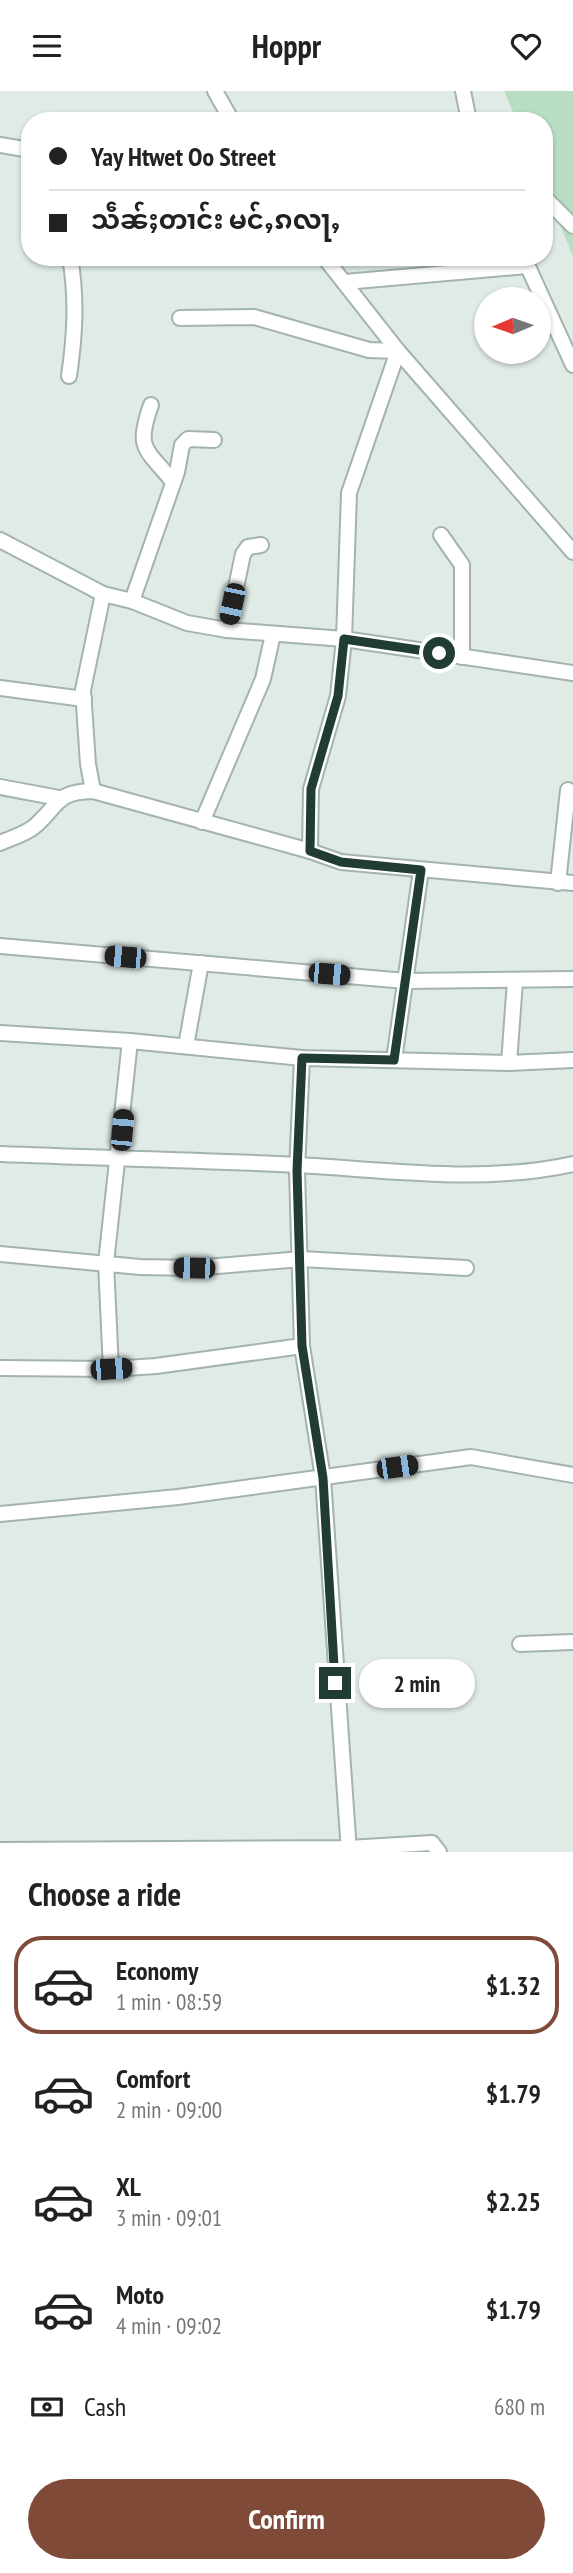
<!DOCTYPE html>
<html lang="en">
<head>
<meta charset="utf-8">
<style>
	:root { --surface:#fff; --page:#f6f6f6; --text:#222; --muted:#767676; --line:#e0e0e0; --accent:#804a39 }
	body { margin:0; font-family:"PT Sans Narrow","Noto Sans Myanmar",sans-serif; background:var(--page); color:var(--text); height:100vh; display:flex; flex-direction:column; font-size:26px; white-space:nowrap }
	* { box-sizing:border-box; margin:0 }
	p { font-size:23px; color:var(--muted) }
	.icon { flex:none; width:38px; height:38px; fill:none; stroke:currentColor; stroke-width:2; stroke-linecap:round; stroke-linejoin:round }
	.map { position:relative; height:1761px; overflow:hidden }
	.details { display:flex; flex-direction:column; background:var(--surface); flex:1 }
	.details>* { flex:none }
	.banner { position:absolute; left:21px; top:21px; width:532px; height:154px; border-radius:28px; box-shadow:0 2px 5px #0004; display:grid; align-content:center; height:154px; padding:0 28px; background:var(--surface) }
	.needle { width:46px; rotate:268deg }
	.tools { position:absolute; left:474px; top:196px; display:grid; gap:14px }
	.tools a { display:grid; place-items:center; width:77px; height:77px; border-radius:50%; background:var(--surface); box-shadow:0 2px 5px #0004; font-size:35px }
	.end { position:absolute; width:32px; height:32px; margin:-16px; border:9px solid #203c34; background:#fff; box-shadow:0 0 0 4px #fff }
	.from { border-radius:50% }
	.bubble { position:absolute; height:49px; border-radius:24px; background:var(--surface); box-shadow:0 2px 5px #0004; font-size:23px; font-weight:700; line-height:49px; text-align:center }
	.car { position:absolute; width:21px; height:42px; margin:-21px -10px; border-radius:9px; box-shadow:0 0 5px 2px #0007; background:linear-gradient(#222 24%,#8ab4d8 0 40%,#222 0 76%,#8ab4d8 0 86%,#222 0) }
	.banner b { display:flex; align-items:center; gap:24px; height:66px; font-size:26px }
	.banner b+b { border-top:2px solid var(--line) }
	.banner i { width:18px; height:18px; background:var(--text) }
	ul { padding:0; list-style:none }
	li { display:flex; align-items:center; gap:21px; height:98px; margin:0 14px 10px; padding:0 14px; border:4px solid transparent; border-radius:28px }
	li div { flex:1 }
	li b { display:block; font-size:26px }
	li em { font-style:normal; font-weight:700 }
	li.active { border-color:var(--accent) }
	li>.icon { width:63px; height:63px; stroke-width:1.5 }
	h2 { padding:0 28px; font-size:32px; line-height:84px }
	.pay { display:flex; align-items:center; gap:18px; height:77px; padding:0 28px; font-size:26px }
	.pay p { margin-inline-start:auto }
	.cta { display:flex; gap:14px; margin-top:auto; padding:14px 28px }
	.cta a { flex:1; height:80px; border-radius:42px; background:var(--accent); color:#fff; font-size:28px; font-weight:700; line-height:80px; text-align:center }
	header { display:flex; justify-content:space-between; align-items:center; height:91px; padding:0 28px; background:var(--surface); font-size:32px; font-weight:700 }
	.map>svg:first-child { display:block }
	.green { fill:#b8ddc2 }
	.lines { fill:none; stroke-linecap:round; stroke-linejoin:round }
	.minor-casing { stroke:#a3b3ad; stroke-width:18 }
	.minor { stroke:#fff; stroke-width:14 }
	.route { stroke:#203c34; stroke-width:9 }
</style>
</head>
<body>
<header><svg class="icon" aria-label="menu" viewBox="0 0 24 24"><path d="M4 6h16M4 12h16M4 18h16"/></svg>Hoppr<svg class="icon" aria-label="heart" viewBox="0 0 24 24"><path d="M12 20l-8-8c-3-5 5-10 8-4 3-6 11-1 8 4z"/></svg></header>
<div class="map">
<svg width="573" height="1761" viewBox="0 0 573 1761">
	<rect width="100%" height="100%" fill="#e0ebe6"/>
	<path class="green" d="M 504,0 L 573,0 L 573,165 L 544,96 L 544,30 L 517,30 Z"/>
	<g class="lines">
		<g class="minor-casing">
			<g id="minor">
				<path d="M 215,0 L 232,30"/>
				<path d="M 463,0 L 469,30"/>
				<path d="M 0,54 L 30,59"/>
				<path d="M 544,106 L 573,135"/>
				<path d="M 324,166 L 398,260 L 573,461"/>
				<path d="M 524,167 L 573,274"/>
				<path d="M 345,191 L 527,175"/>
				<path d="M 180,227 L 254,226 L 369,259 L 398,260 L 349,402 L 344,548 L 338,605 L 311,698 L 310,760"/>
				<path d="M 69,285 C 75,244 77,207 70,166"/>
				<path d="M 151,314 C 135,359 146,357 173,391"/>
				<path d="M 441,444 L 462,474 L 462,566"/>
				<path d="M 0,449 L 103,503 L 132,510 L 187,532 L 227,539 L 344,548 L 573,582"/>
				<path d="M 132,510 L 177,381 L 182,354 L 188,348 L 214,349"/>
				<path d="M 227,539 L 243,463 L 248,456 L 261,454"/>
				<path d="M 0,597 L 84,608"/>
				<path d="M 0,696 L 59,707"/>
				<path d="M 93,700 L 310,760 L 341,771 L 573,792"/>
				<path d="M 202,731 L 263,588 L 273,543"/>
				<path d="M 0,752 C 11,747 26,743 35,735 C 60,713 55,701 93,700 L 88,673 L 83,599 L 103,503"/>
				<path d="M 558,792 L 568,699"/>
				<path d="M 0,855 L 406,890 L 573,888"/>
				<path d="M 0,942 L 130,950 L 302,967 L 509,972 L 573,969"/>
				<path d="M 186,955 L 201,872"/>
				<path d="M 302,967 L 297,1080 L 302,1255 L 323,1387 L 349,1761"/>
				<path d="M 394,969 L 421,779"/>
				<path d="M 509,972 L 515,890"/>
				<path d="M 0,1063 C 99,1067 199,1069 298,1074 C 390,1079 482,1093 573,1073"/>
				<path d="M 0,1163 L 140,1176 L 194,1177 L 301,1168 L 466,1177"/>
				<path d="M 0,1277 L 111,1278 L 156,1275 L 302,1255"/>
				<path d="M 111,1278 L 106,1172 L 130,950"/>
				<path d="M 0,1423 L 178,1406 L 471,1366 L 573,1384"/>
				<path d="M 520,1553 L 573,1551"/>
				<path d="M 0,1759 L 348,1757 L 432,1752 L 439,1761"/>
			</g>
		</g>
		<use href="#minor" class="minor"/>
	</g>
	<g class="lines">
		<path class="route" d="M 335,1592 L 323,1387 L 302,1255 L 297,1080 L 302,967 L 394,969 L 421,779 L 341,771 L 310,760 L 311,698 L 338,605 L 344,548 L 439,562"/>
	</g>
</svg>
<div class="tools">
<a><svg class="needle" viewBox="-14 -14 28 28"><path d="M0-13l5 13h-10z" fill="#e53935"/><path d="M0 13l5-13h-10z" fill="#767676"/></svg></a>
</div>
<i class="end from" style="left:439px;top:562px"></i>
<i class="end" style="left:335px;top:1592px"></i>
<div class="bubble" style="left:359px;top:1568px;width:116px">2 min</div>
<i class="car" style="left:232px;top:513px;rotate:192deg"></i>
<i class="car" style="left:125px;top:866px;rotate:275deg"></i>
<i class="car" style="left:329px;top:883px;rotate:95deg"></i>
<i class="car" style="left:122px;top:1039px;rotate:5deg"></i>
<i class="car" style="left:194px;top:1177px;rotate:271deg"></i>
<i class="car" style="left:111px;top:1278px;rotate:86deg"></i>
<i class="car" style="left:397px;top:1376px;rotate:82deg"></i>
<div class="banner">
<b><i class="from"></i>Yay Htwet Oo Street</b>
<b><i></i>သဵၼ်ႈတၢင်း မင်ႇၵလႃႇ</b>
</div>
</div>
<section class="details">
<h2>Choose a ride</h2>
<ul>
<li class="active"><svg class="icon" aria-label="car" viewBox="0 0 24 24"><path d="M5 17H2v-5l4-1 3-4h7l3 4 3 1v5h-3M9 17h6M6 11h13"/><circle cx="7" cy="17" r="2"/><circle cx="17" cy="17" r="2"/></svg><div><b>Economy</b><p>1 min · 08:59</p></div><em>$1.32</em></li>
<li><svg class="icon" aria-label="car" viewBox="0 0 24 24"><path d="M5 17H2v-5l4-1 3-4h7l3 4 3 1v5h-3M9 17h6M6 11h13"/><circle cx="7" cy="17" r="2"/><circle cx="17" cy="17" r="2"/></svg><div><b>Comfort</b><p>2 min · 09:00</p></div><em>$1.79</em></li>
<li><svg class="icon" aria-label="car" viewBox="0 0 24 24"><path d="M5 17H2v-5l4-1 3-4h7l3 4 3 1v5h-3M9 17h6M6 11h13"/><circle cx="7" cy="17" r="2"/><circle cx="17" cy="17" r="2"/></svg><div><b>XL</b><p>3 min · 09:01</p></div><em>$2.25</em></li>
<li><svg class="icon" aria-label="car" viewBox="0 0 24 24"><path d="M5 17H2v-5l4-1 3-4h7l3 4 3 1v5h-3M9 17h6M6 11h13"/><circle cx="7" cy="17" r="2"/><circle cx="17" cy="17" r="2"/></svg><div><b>Moto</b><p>4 min · 09:02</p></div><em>$1.79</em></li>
</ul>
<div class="pay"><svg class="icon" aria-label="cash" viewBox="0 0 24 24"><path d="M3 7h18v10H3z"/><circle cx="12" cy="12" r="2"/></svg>Cash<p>680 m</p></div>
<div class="cta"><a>Confirm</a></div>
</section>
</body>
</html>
